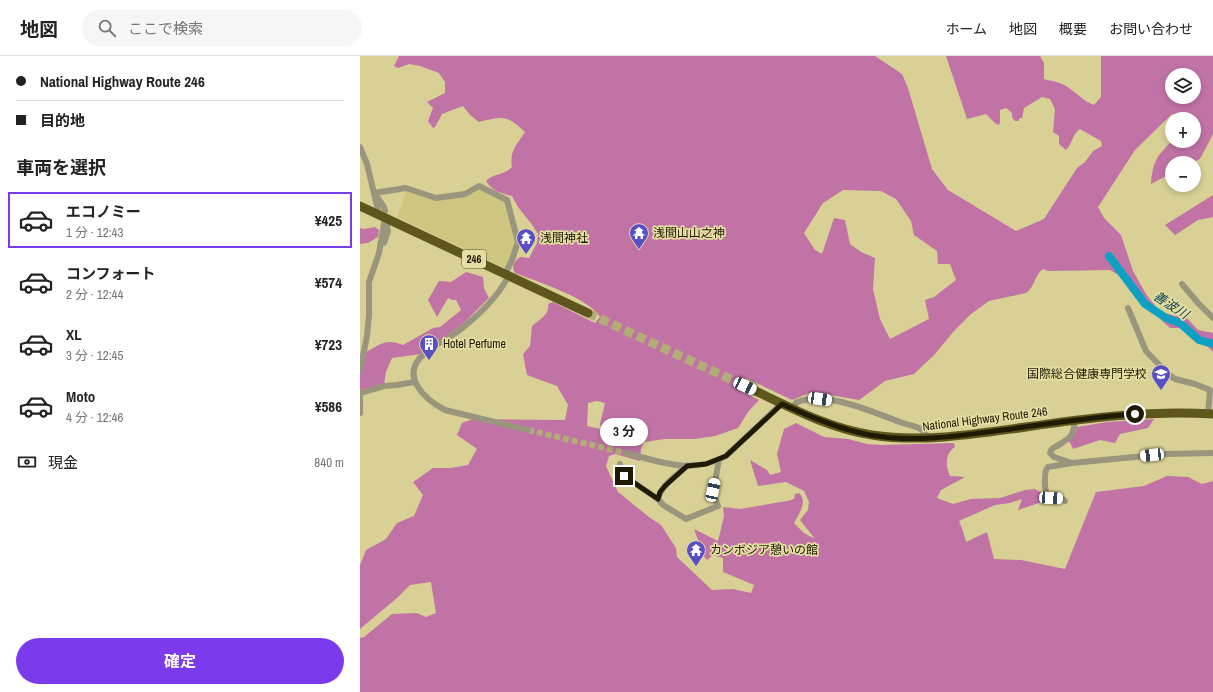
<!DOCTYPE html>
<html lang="ja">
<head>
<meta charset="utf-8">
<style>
	:root { --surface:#fff; --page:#f6f6f6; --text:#222; --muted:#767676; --line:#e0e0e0; --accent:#7c3aed }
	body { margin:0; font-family:"Archivo Narrow","Noto Sans JP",sans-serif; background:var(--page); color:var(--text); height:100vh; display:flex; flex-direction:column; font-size:15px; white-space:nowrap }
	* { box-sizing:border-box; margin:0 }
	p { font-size:13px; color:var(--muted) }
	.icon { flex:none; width:22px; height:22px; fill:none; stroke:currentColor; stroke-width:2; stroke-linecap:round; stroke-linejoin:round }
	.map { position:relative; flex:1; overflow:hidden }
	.drawer { display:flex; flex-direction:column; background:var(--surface); width:360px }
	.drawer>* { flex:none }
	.hud { display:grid; align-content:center; height:88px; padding:0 16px; background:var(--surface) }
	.buttons { position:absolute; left:805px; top:12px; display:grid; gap:8px }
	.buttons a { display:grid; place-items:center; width:36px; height:36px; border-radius:50%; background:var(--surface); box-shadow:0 2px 6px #0003; font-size:20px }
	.end { position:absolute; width:18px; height:18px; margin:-9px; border:5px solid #1e1a04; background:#fff; box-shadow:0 0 0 2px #fff }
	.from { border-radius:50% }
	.bubble { position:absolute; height:28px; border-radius:14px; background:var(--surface); box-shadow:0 2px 6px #0003; font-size:13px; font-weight:700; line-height:28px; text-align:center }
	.car { position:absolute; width:12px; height:24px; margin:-12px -6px; border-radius:5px; box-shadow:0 0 3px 1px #0007; background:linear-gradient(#fff 24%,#345 0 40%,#fff 0 76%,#345 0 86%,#fff 0) }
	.hud b { display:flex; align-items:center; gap:14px; height:38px; font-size:15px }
	.hud b+b { border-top:1px solid var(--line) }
	.hud i { width:10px; height:10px; background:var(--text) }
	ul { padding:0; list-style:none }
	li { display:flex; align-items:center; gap:12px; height:56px; margin:0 8px 6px; padding:0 8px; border:2px solid transparent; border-radius:0px }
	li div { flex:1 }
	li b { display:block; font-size:15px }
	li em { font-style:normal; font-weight:700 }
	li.current { border-color:var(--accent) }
	li>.icon { width:36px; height:36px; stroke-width:1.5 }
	h2 { padding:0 16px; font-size:18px; line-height:48px }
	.pay { display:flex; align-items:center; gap:10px; height:44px; padding:0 16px; font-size:15px }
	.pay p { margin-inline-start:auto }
	.cta { display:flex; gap:8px; margin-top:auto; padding:8px 16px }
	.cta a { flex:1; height:46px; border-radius:24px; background:var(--accent); color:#fff; font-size:16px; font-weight:700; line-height:46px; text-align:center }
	header { display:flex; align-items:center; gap:24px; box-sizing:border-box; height:56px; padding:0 20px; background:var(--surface); border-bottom:1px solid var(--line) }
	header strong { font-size:19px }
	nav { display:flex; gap:22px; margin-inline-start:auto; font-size:14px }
	.search { width:280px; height:36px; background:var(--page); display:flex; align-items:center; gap:10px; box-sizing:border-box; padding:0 14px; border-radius:22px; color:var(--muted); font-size:15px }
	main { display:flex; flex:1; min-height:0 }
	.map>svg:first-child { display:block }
	.built { fill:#cec581 }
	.forest { fill:#c173a6; fill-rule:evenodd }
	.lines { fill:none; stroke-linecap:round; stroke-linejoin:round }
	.river { stroke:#0ea0c3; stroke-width:8 }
	.minor-tunnel { stroke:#b3ac77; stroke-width:6; stroke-dasharray:6 3; stroke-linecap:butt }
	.highway-tunnel { stroke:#b3ac77; stroke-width:9; stroke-dasharray:9 4.5; stroke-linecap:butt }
	.minor { stroke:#99967d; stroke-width:6 }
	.highway { stroke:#5e561c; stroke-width:9 }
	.route { stroke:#1e1a04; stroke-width:5 }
	.labels { text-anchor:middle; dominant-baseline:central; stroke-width:3.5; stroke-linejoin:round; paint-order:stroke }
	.shield { fill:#e5dda1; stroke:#5a5433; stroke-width:1 }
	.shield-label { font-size:11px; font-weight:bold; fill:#1e1a04 }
	.poi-label { font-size:12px; fill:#1e1a04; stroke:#e5dda1; text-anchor:start }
	.street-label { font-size:12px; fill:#1e1a04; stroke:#e5dda1 }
	.water-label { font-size:13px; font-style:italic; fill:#0e4353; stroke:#e5dda1 }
</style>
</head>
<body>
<header>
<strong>地図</strong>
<div class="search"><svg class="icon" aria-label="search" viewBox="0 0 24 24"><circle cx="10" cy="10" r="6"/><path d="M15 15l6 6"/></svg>ここで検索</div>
<nav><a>ホーム</a><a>地図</a><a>概要</a><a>お問い合わせ</a></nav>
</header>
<main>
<section class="drawer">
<div class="hud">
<b><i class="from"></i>National Highway Route 246</b>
<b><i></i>目的地</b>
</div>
<h2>車両を選択</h2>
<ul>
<li class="current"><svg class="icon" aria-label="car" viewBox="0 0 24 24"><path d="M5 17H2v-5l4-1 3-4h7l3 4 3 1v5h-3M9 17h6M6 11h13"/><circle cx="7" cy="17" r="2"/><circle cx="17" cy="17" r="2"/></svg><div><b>エコノミー</b><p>1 分 · 12:43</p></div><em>¥425</em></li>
<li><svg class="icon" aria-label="car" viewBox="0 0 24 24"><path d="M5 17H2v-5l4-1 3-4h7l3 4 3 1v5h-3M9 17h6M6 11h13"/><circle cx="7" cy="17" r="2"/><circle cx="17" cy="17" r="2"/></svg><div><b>コンフォート</b><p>2 分 · 12:44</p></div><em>¥574</em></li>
<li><svg class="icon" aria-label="car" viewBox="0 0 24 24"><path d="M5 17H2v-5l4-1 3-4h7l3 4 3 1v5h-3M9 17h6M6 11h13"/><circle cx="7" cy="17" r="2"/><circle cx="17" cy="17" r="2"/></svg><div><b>XL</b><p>3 分 · 12:45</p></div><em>¥723</em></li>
<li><svg class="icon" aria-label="car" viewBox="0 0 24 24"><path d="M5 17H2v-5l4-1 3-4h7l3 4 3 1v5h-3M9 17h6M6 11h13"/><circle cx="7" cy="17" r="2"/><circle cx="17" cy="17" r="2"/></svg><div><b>Moto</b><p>4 分 · 12:46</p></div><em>¥586</em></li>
</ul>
<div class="pay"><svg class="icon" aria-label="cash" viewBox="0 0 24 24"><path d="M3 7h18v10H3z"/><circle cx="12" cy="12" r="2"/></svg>現金<p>840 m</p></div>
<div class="cta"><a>確定</a></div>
</section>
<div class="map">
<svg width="853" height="636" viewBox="0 0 853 636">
	<rect width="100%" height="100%" fill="#d8d094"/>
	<path class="built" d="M 118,133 L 145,145 L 156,185 L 150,204 L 145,212 L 37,161 L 47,134 L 76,143 Z"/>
	<g class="forest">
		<path d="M 39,0 L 515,0 L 542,18 L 548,32 L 572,113 L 588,134 L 656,175 L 684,163 L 717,112 L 725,106 L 733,95 L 742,90 L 741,85 L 720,73 C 712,78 713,87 706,94 L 699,88 L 699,80 L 693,76 L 695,53 L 690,43 L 682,41 L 664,52 L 662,62 L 660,62 L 658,65 L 655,65 L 652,61 L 652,57 L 646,52 L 640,54 L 640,66 L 639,69 L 636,68 L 626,58 L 607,63 L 586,0 L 680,0 L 684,7 L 684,23 C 691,25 700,26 706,30 C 716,36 723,45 734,49 L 741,41 L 741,0 L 853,0 L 853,78 L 840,103 L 832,107 L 812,107 L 812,117 L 791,128 C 793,105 796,101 812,85 L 834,85 L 834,63 L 819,63 L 820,59 L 812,58 L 775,94 L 738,151 L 744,162 L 761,179 L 773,215 L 786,238 L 799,255 L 815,260 L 825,260 L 838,274 L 853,277 L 853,296 L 847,290 L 833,283 L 820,272 L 810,272 L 797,260 L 762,221 L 750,214 L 688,215 L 683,213 C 675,218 675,231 666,237 L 629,245 L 611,258 L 594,275 L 574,299 L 554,318 L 525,325 L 499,344 L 452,336 L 432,344 L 386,322 L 379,334 L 399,344 L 388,356 L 378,372 L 355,380 L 335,383 L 305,383 L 284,386 L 281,393 L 280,405 L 255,398 L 249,400 L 246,410 L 258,436 L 289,461 L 301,469 L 316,492 L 317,501 L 352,534 L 373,533 L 391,537 L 394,529 L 363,516 L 363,502 L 353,499 L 347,504 L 344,500 L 334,473 L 358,485 L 364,460 L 363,451 L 380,453 L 427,445 L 434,443 L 435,438 L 439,437 C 448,445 439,458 434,467 L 444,477 L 455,483 L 440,464 L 448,454 L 449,446 L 444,435 L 426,426 L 398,430 L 390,404 L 407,414 L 410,419 L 421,416 L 417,398 L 424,373 L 436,367 L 464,381 L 488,383 L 507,388 L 522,389 L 594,387 L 595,391 C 585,398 585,409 590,420 L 605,421 L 581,434 L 577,442 L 593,448 L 611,443 L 640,442 L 665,434 L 675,433 L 685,439 L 685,445 L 658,454 L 662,443 L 650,447 L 635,449 L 599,465 L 603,475 L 606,486 L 627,476 L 634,503 L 661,504 L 705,513 L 736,436 L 784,430 L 807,420 L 828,421 L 842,428 L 853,425 L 853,636 L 0,636 L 0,582 L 4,581 L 32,558 L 57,557 L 66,561 L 76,557 L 71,526 L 50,529 L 37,542 L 0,573 L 0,509 L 6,494 L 26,483 L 37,467 L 54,460 L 63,439 L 53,426 L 73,412 L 91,412 L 108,409 L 117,393 L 97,379 L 102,367 L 113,363 L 205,364 L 208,349 L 197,330 L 167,319 L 163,298 L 170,290 L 172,270 C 179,264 190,259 188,248 L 193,246 L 235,267 L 240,261 C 229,242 176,225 155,217 C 151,209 154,206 160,201 L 169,202 L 177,187 L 178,178 L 173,170 L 158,151 L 152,140 C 141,137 132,135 126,125 C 133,117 145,119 152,111 C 149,96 157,88 165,76 C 147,59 143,60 119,66 L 110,59 L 103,50 L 82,58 L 75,71 L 73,72 L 68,65 L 73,52 L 67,46 L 85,37 L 85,26 L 79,17 L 60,10 L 49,8 L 38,12 L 34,10 ZM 812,19 L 834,19 L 834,41 L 812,41 ZM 483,134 L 521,135 L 536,143 L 551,165 L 554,179 L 577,195 L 578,208 L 590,208 L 596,224 L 574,241 L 565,244 L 569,263 L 530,283 L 520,263 L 513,233 L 515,202 L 501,196 L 490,188 L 485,164 L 474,162 L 462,198 L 455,194 L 444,177 L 463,147 ZM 237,345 L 245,347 L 240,368 L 241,373 L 227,370 L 228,347 Z"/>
		<path d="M 853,139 L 853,161 L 838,164 L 815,179 L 805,169 Z"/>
		<path d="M 15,171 L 19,174 L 18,181 L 8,187 L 0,188 L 0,172 L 4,173 Z"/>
		<path d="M 106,216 L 123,221 L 124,232 L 129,242 L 104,267 L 61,298 L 32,302 L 26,316 L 24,328 L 0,334 L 0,318 L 2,314 L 6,296 C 20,288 27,282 43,289 L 73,272 L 80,271 L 101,254 L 96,244 L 92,244 L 88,242 L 77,261 L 68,244 L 79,225 L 91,226 Z"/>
		<path d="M 794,363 L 788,372 L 760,378 L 755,387 L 740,384 L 713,393 L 709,385 L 716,376 L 717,371 L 747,366 Z"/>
	</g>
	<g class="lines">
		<path class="river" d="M 749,200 L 785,248 L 806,262 L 820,267 L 839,284 L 853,288"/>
		<path class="minor-tunnel" d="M 168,374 L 266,397"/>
		<path class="highway-tunnel" d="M 228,257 L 385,330"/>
		<g class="minor">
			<path d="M 0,91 L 7,108 L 19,158"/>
			<path d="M 14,137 L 46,132 L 76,142 L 105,138 L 119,130 L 147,144 L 158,186 L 152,204 L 145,218"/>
			<path d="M 15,138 L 24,151 L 25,155"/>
			<path d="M 24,187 L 28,175 L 27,170"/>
			<path d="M 149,219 C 138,241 117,261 97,276 C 87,283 74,289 64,298 C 39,319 64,343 85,354 L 168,374"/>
			<path d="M 822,228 L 838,247 L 853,262"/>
			<path d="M 768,252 L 786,295 L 809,319 L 815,323 L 835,328 L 850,334 L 848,358"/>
			<path d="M 0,315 L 7,280 L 9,259 L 9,226 L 19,197 L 25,162"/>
			<path d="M 0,337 L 24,330 L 37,329 L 54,326"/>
			<path d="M 0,340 L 0,357"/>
			<path d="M 432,352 L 437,346 C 467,336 505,353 532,363 C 541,367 550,369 559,372 L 562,374 L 570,383"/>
			<path d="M 266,397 C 301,406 332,419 366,400 L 422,347"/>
			<path d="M 712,407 L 806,398 L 853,397"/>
			<path d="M 260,408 L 264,420 L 298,443"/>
			<path d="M 327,410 C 316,420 302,428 298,443 L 303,449 L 326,463 L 358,450 L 353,438 L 359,403"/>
			<path d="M 705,445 C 700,441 695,444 690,441 C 683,438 684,415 688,411 L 712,407 L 694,401 L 690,397 C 691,393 693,392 697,390 C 710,382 714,380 715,364"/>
		</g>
		<g class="highway">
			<path d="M 0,150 L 228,257"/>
			<path d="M 385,330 C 426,349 466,372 512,379 C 563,387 614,378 666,371 C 728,362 790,354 853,358"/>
		</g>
	</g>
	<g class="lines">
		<path class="route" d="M 264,420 L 298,443 L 300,436 L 305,430 L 327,410 L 346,408 L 366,400 L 422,348 C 451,361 479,373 510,379 C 555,387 598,380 643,374 C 687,368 731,361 775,358"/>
	</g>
	<defs>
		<g id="temple-pin" transform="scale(1)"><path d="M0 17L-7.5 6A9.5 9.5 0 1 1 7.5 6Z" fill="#584fc7" stroke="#e5dda1"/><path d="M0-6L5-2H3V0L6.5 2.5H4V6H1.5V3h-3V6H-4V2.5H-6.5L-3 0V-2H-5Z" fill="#fff"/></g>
		<g id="building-pin" transform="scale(1)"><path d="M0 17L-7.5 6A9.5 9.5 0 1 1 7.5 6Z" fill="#584fc7" stroke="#e5dda1"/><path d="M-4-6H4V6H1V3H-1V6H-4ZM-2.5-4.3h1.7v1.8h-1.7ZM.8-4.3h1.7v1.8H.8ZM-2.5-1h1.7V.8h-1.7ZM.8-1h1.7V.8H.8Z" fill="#fff"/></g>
		<g id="school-pin" transform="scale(1)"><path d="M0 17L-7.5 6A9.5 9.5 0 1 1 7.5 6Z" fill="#584fc7" stroke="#e5dda1"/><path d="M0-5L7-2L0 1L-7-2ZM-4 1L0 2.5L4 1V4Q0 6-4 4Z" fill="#fff"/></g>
	</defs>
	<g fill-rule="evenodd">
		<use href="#temple-pin" x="279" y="177"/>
		<use href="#temple-pin" x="166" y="182"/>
		<use href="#building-pin" x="69" y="288"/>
		<use href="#school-pin" x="801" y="318"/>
		<use href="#temple-pin" x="336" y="494"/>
	</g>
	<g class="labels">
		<rect class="shield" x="102" y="194" width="24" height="18" rx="3"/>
		<g class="shield-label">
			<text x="114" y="203">246</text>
		</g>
		<g class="poi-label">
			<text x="293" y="177">浅間山山之神</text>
			<text x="180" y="182">浅間神社</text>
			<text x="83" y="288">Hotel Perfume</text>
			<text x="787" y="318" text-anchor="end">国際総合健康専門学校</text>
			<text x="350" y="494">カンボジア憩いの館</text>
		</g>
		<g class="street-label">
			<text transform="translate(625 363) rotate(-7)">National Highway Route 246</text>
		</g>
		<g class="water-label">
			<text transform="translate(811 249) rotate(33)">善波川</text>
		</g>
	</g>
</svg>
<div class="buttons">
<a><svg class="icon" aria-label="layers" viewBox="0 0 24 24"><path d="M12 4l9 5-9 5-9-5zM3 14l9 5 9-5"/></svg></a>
<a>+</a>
<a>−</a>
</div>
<i class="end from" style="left:775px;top:358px"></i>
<i class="end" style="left:264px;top:420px"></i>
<div class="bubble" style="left:240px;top:362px;width:48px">3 分</div>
<i class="car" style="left:385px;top:330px;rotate:115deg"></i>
<i class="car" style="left:460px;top:343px;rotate:98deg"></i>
<i class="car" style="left:792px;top:399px;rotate:264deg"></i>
<i class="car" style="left:353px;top:434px;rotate:12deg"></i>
<i class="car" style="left:691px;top:442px;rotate:93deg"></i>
</div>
</main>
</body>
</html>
